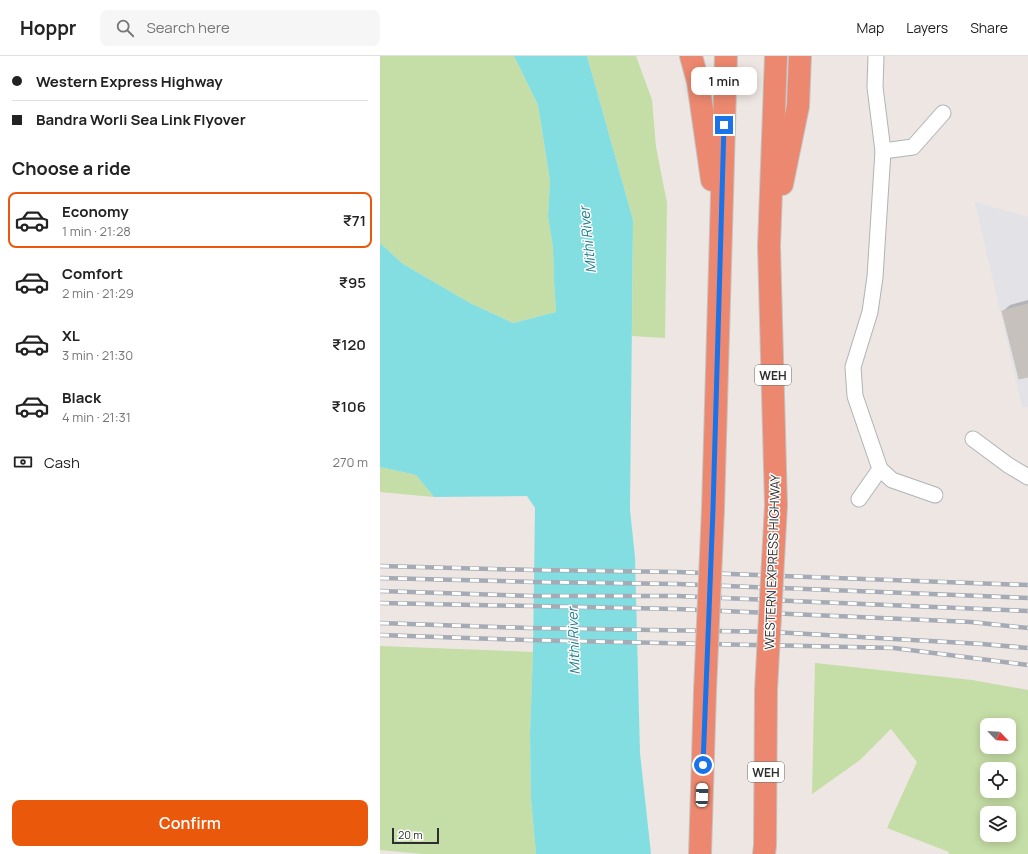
<!DOCTYPE html>
<html lang="en">
<head>
<meta charset="utf-8">
<style>
	:root { --surface:#fff; --page:#f6f6f6; --text:#222; --muted:#767676; --line:#e0e0e0; --accent:#ea580c }
	body { margin:0; font-family:Manrope,sans-serif; background:var(--page); color:var(--text); height:100vh; display:flex; flex-direction:column; font-size:15px; white-space:nowrap }
	* { box-sizing:border-box; margin:0 }
	p { font-size:13px; color:var(--muted) }
	.icon { flex:none; width:22px; height:22px; fill:none; stroke:currentColor; stroke-width:2; stroke-linecap:round; stroke-linejoin:round }
	.map { position:relative; flex:1; overflow:hidden }
	.panel { display:flex; flex-direction:column; background:var(--surface); width:380px }
	.panel>* { flex:none }
	.banner { display:grid; align-content:center; height:88px; padding:0 12px; background:var(--surface) }
	.needle { width:26px; rotate:115deg }
	.fabs { position:absolute; left:600px; top:662px; display:grid; gap:8px }
	.fabs a { display:grid; place-items:center; width:36px; height:36px; border-radius:8px; background:var(--surface); box-shadow:0 2px 10px #0003; font-size:20px }
	.scale { position:absolute; left:12px; bottom:10px; width:47px; box-sizing:border-box; padding-left:4px; border:2px solid #2e2e2e; border-top:0; font-size:11px; line-height:14px; white-space:nowrap; color:#2e2e2e; -webkit-text-stroke:3px #fff; paint-order:stroke }
	.end { position:absolute; width:18px; height:18px; margin:-9px; border:5px solid #1a73e8; background:#fff; box-shadow:0 0 0 2px #fff }
	.from { border-radius:50% }
	.bubble { position:absolute; height:28px; border-radius:8px; background:var(--surface); box-shadow:0 2px 10px #0003; font-size:13px; font-weight:600; line-height:28px; text-align:center }
	.car { position:absolute; width:12px; height:24px; margin:-12px -6px; border-radius:5px; box-shadow:0 0 3px 1px #0007; background:linear-gradient(#fff 24%,#345 0 40%,#fff 0 76%,#345 0 86%,#fff 0) }
	.banner b { display:flex; align-items:center; gap:14px; height:38px; font-size:15px }
	.banner b+b { border-top:1px solid var(--line) }
	.banner i { width:10px; height:10px; background:var(--text) }
	ul { padding:0; list-style:none }
	li { display:flex; align-items:center; gap:12px; height:56px; margin:0 8px 6px; padding:0 4px; border:2px solid transparent; border-radius:8px }
	li div { flex:1 }
	li b { display:block; font-size:15px }
	li em { font-style:normal; font-weight:600 }
	li.current { border-color:var(--accent) }
	li>.icon { width:36px; height:36px; stroke-width:1.5 }
	h2 { padding:0 12px; font-size:18px; line-height:48px }
	.pay { display:flex; align-items:center; gap:10px; height:44px; padding:0 12px; font-size:15px }
	.pay p { margin-inline-start:auto }
	.button { display:flex; gap:8px; margin-top:auto; padding:8px 12px }
	.button a { flex:1; height:46px; border-radius:8px; background:var(--accent); color:#fff; font-size:16px; font-weight:600; line-height:46px; text-align:center }
	header { display:flex; align-items:center; gap:24px; box-sizing:border-box; height:56px; padding:0 20px; background:var(--surface); border-bottom:1px solid var(--line) }
	header strong { font-size:19px }
	nav { display:flex; gap:22px; margin-inline-start:auto; font-size:14px }
	.search { width:280px; height:36px; background:var(--page); display:flex; align-items:center; gap:10px; box-sizing:border-box; padding:0 14px; border-radius:8px; color:var(--muted); font-size:15px }
	main { display:flex; flex:1; min-height:0 }
	.map>svg:first-child { display:block }
	.industrial { fill:#e2e2e7 }
	.green { fill:#c5dda6; fill-rule:evenodd }
	.water { fill:#83dee2 }
	.shadow { fill:#0003 }
	.building { fill:#c6c1bd; stroke:#c9c1bc }
	.lines { fill:none; stroke-linecap:round; stroke-linejoin:round }
	.minor-casing { stroke:#afb3b8; stroke-width:17 }
	.motorway-casing { stroke:#c4c4c4; stroke-width:24 }
	.minor { stroke:#fff; stroke-width:15 }
	.motorway { stroke:#ec886f; stroke-width:22 }
	.rail-casing { stroke:#a5abb5; stroke-width:4.5 }
	.rail { stroke:#fff; stroke-width:3; stroke-dasharray:9; stroke-linecap:butt }
	.motorway-bridge-casing { stroke:#c4c4c4; stroke-width:24; stroke-linecap:butt }
	.motorway-bridge { stroke:#ec886f; stroke-width:22 }
	.route { stroke:#1a73e8; stroke-width:5 }
	.labels { text-anchor:middle; dominant-baseline:central; stroke-width:3; stroke-linejoin:round; paint-order:stroke }
	.shield { fill:#fff; stroke:#6d6d6d; stroke-width:1 }
	.shield-label { font-size:12px; font-weight:bold; fill:#2e2e2e }
	.street-label { font-size:13px; fill:#2e2e2e; stroke:#fff }
	.water-label { font-size:14px; font-style:italic; fill:#1d7e8c; stroke:#fff }
</style>
</head>
<body>
<header>
<strong>Hoppr</strong>
<div class="search"><svg class="icon" aria-label="search" viewBox="0 0 24 24"><circle cx="10" cy="10" r="6"/><path d="M15 15l6 6"/></svg>Search here</div>
<nav><a>Map</a><a>Layers</a><a>Share</a></nav>
</header>
<main>
<section class="panel">
<div class="banner">
<b><i class="from"></i>Western Express Highway</b>
<b><i></i>Bandra Worli Sea Link Flyover</b>
</div>
<h2>Choose a ride</h2>
<ul>
<li class="current"><svg class="icon" aria-label="car" viewBox="0 0 24 24"><path d="M5 17H2v-5l4-1 3-4h7l3 4 3 1v5h-3M9 17h6M6 11h13"/><circle cx="7" cy="17" r="2"/><circle cx="17" cy="17" r="2"/></svg><div><b>Economy</b><p>1 min · 21:28</p></div><em>₹71</em></li>
<li><svg class="icon" aria-label="car" viewBox="0 0 24 24"><path d="M5 17H2v-5l4-1 3-4h7l3 4 3 1v5h-3M9 17h6M6 11h13"/><circle cx="7" cy="17" r="2"/><circle cx="17" cy="17" r="2"/></svg><div><b>Comfort</b><p>2 min · 21:29</p></div><em>₹95</em></li>
<li><svg class="icon" aria-label="car" viewBox="0 0 24 24"><path d="M5 17H2v-5l4-1 3-4h7l3 4 3 1v5h-3M9 17h6M6 11h13"/><circle cx="7" cy="17" r="2"/><circle cx="17" cy="17" r="2"/></svg><div><b>XL</b><p>3 min · 21:30</p></div><em>₹120</em></li>
<li><svg class="icon" aria-label="car" viewBox="0 0 24 24"><path d="M5 17H2v-5l4-1 3-4h7l3 4 3 1v5h-3M9 17h6M6 11h13"/><circle cx="7" cy="17" r="2"/><circle cx="17" cy="17" r="2"/></svg><div><b>Black</b><p>4 min · 21:31</p></div><em>₹106</em></li>
</ul>
<div class="pay"><svg class="icon" aria-label="cash" viewBox="0 0 24 24"><path d="M3 7h18v10H3z"/><circle cx="12" cy="12" r="2"/></svg>Cash<p>270 m</p></div>
<div class="button"><a>Confirm</a></div>
</section>
<div class="map">
<svg width="648" height="798" viewBox="0 0 648 798">
	<rect width="100%" height="100%" fill="#ede6e2"/>
	<path class="industrial" d="M 595,146 L 648,161 L 648,351 L 642,351 Z"/>
	<g class="green">
		<path d="M 0,0 L 134,0 L 158,49 L 170,125 L 168,160 L 173,192 L 174,225 L 176,256 L 133,267 L 90,247 L 23,208 L 0,187 Z"/>
		<path d="M 207,0 L 256,0 L 272,44 L 276,91 L 287,147 L 285,282 L 252,280 L 253,164 Z"/>
		<path d="M 0,411 L 36,419 L 54,441 L 0,436 Z"/>
		<path d="M 0,590 L 153,596 L 150,678 L 151,743 L 156,798 L 43,798 L 0,794 Z"/>
		<path d="M 435,607 L 592,624 L 648,634 L 648,798 L 568,798 L 569,796 L 507,772 L 537,706 L 511,673 L 480,704 L 432,738 ZM 607,669 L 629,669 L 629,691 L 607,691 ZM 607,713 L 629,713 L 629,735 L 607,735 ZM 607,757 L 629,757 L 629,779 L 607,779 Z"/>
	</g>
	<path class="water" d="M 134,0 L 207,0 L 253,164 L 250,454 L 255,501 L 260,697 L 271,798 L 156,798 L 151,743 L 150,678 L 153,596 L 155,452 L 147,440 L 54,441 L 36,419 L 0,411 L 0,187 L 23,208 L 90,247 L 133,267 L 176,256 L 174,225 L 173,192 L 168,160 L 170,125 L 158,49 Z"/>
	<path class="shadow" d="M 648,244 L 648,320 L 623,255 L 630,249 Z"/>
	<path class="building" d="M 648,248 L 648,321 L 639,323 L 622,255 Z"/>
	<g class="lines">
		<g class="minor-casing">
			<g id="minor">
				<path d="M 503,95 L 533,91 L 563,57"/>
				<path d="M 593,383 L 628,409 L 648,421"/>
				<path d="M 500,413 L 512,424 L 555,439"/>
				<path d="M 479,443 L 500,413 L 475,340 L 473,311 L 490,256 L 495,221 L 503,95 L 495,31 L 496,0"/>
			</g>
		</g>
		<g class="motorway-casing">
			<g id="motorway">
				<path d="M 311,0 L 318,26 L 332,124"/>
				<path d="M 402,128 L 418,50 L 420,0"/>
				<path d="M 396,449 L 389,190 L 396,0"/>
				<path d="M 333,453 L 346,0"/>
				<path d="M 320,798 L 325,635"/>
				<path d="M 384,798 L 385,789 L 386,634"/>
			</g>
		</g>
		<use href="#minor" class="minor"/>
		<use href="#motorway" class="motorway"/>
		<g class="rail-casing">
			<g id="rail">
				<path d="M 0,510 L 154,514 L 297,516 L 648,529"/>
				<path d="M 0,522 L 155,526 L 298,528 L 648,542"/>
				<path d="M 0,535 L 153,540 L 297,540 L 648,555"/>
				<path d="M 0,547 L 297,553 L 591,566 L 648,572"/>
				<path d="M 0,567 L 148,572 L 393,576 L 602,588 L 648,592"/>
				<path d="M 0,579 L 147,584 L 514,592 L 648,609"/>
			</g>
		</g>
		<use href="#rail" class="rail"/>
		<g class="motorway-bridge-casing">
			<g id="motorway-bridge">
				<path d="M 386,634 L 396,449"/>
				<path d="M 325,635 L 333,453"/>
			</g>
		</g>
		<use href="#motorway-bridge" class="motorway-bridge"/>
	</g>
	<g class="lines">
		<path class="route" d="M 323,709 L 333,453 L 344,69"/>
	</g>
	<g class="labels">
		<g class="shield">
			<rect x="375" y="309" width="36" height="20" rx="3"/>
			<rect x="368" y="706" width="36" height="20" rx="3"/>
		</g>
		<g class="shield-label">
			<text x="393" y="319">WEH</text>
			<text x="386" y="716">WEH</text>
		</g>
		<g class="street-label">
			<text transform="translate(392 506) rotate(-88)">WESTERN EXPRESS HIGHWAY</text>
		</g>
		<g class="water-label">
			<text transform="translate(207 184) rotate(-96)">Mithi River</text>
			<text transform="translate(193 585) rotate(-92)">Mithi River</text>
		</g>
	</g>
</svg>
<div class="fabs">
<a><svg class="needle" viewBox="-14 -14 28 28"><path d="M0-13l5 13h-10z" fill="#e53935"/><path d="M0 13l5-13h-10z" fill="#767676"/></svg></a>
<a><svg class="icon" aria-label="locate" viewBox="0 0 24 24"><circle cx="12" cy="12" r="6"/><path d="M12 2v4M12 18v4M2 12h4M18 12h4"/></svg></a>
<a><svg class="icon" aria-label="layers" viewBox="0 0 24 24"><path d="M12 4l9 5-9 5-9-5zM3 14l9 5 9-5"/></svg></a>
</div>
<div class="scale">20 m</div>
<i class="end from" style="left:323px;top:709px"></i>
<i class="end" style="left:344px;top:69px"></i>
<div class="bubble" style="left:311px;top:11px;width:66px">1 min</div>
<i class="car" style="left:322px;top:739px;rotate:2deg"></i>
</div>
</main>
</body>
</html>
